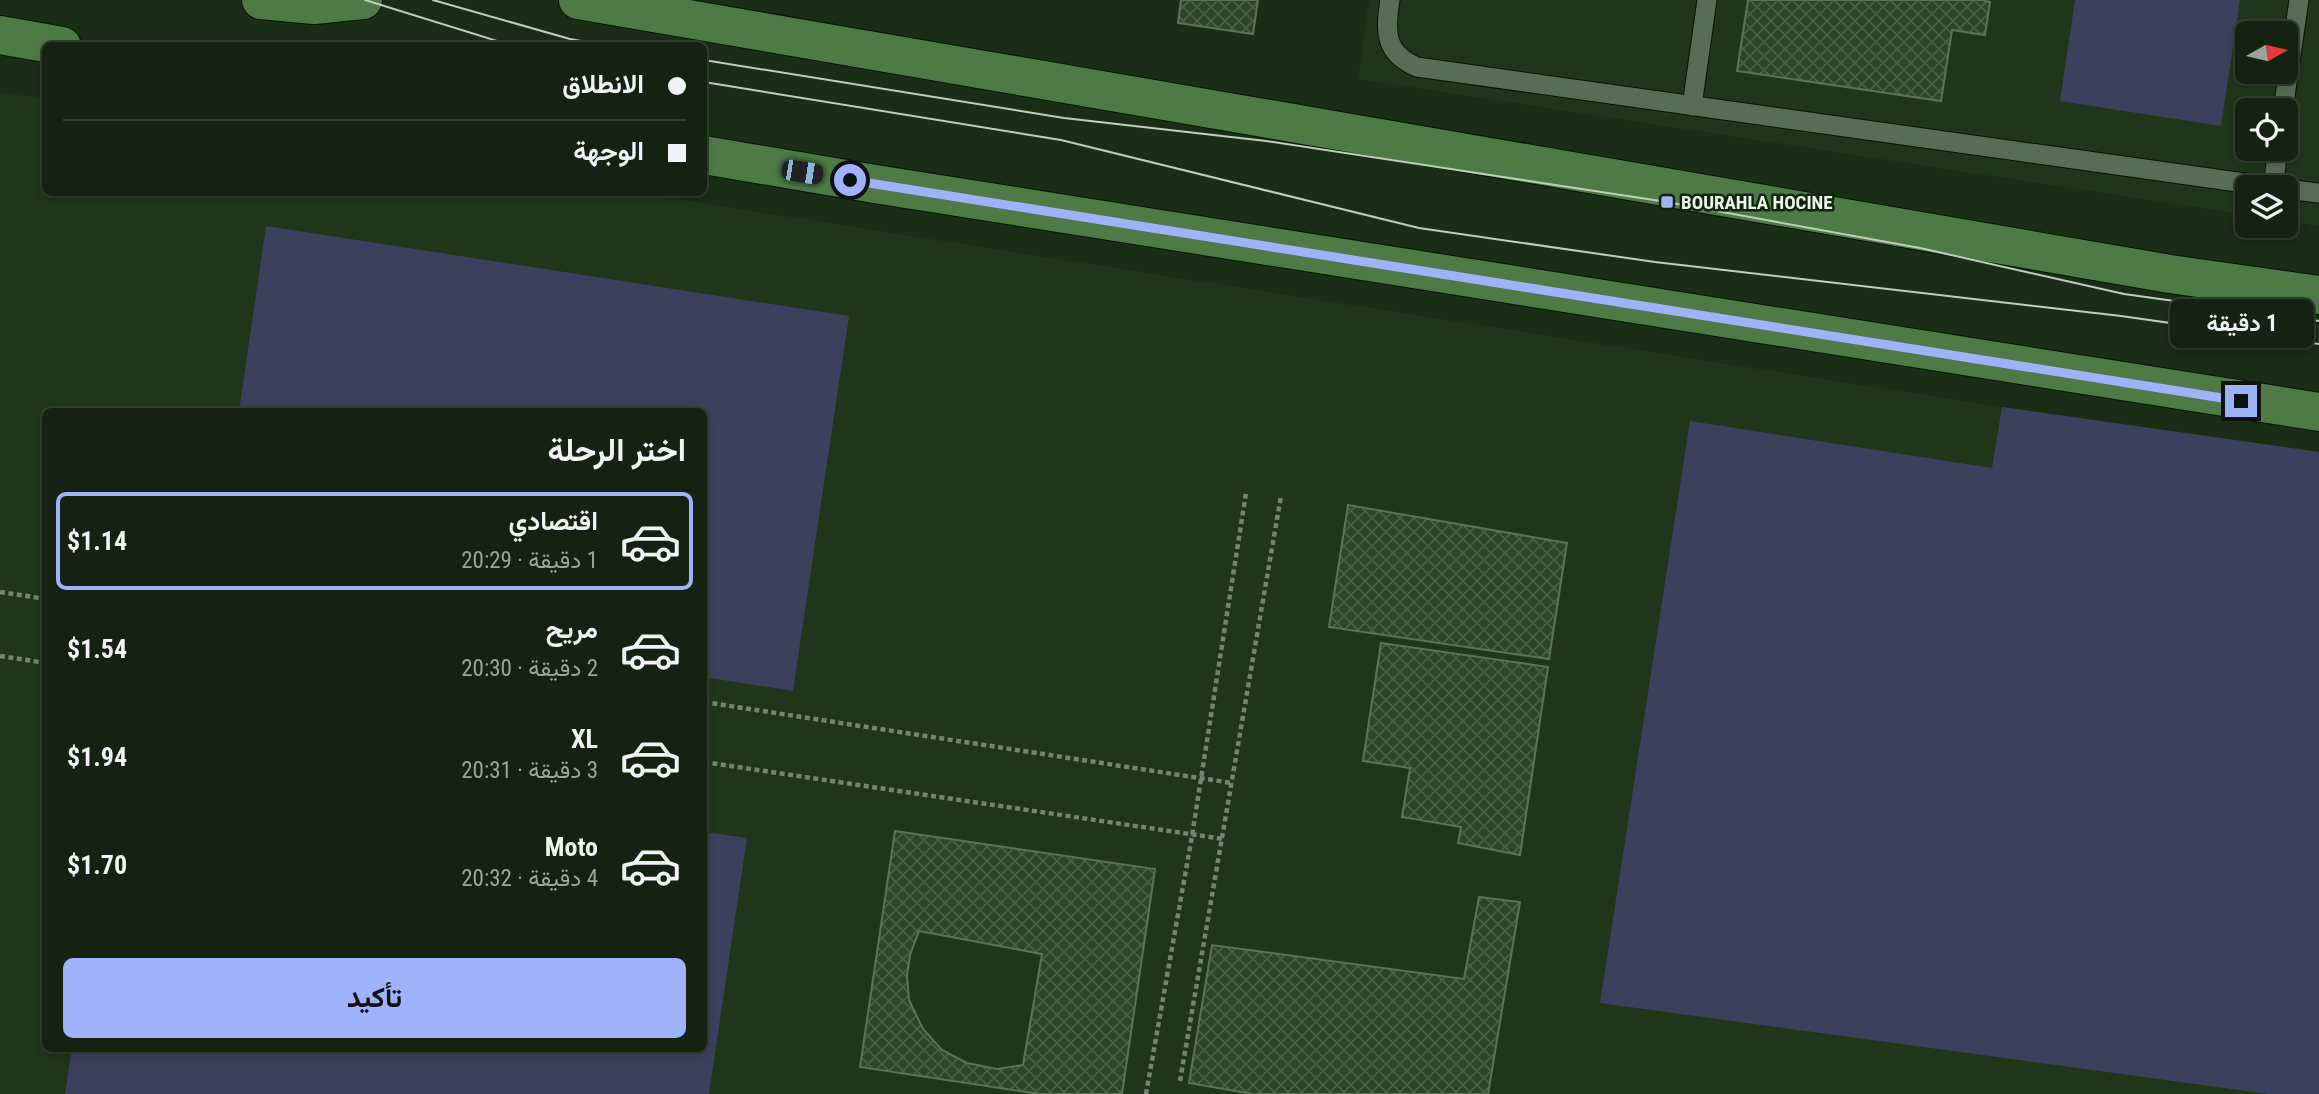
<!DOCTYPE html>
<html lang="ar">
<head>
<meta charset="utf-8">
<style>
	:root { --surface:#142211; --page:#212f1f; --text:#f1f3f6; --muted:#9da49f; --line:#333f31; --accent:#9fb3fd }
	body { margin:0; font-family:"Roboto Condensed",Vazirmatn,sans-serif; background:var(--page); color:var(--text); direction:rtl; height:100vh; display:flex; flex-direction:column; font-size:26px; white-space:nowrap }
	* { box-sizing:border-box; margin:0 }
	p { font-size:23px; color:var(--muted) }
	.icon { flex:none; width:38px; height:38px; fill:none; stroke:currentColor; stroke-width:2; stroke-linecap:round; stroke-linejoin:round }
	.map { position:relative; flex:1; overflow:hidden; direction:ltr }
	.drawer { position:absolute; left:42px; top:408px; width:665px; height:644px; display:flex; flex-direction:column; background:var(--surface); border-radius:10px; box-shadow:0 4px 10px #0003,0 0 0 2px var(--line); direction:rtl }
	.drawer>* { flex:none }
	.hud { position:absolute; left:42px; top:42px; width:665px; height:154px; border-radius:10px; box-shadow:0 4px 10px #0003,0 0 0 2px var(--line); direction:rtl; display:grid; align-content:center; height:154px; padding:0 21px; background:var(--surface) }
	.needle { width:46px; rotate:82deg }
	.fabs { position:absolute; left:2235px; top:21px; display:grid; gap:14px }
	.fabs a { display:grid; place-items:center; width:63px; height:63px; border-radius:10px; background:var(--surface); box-shadow:0 4px 10px #0003,0 0 0 2px var(--line); font-size:35px }
	.end { position:absolute; width:32px; height:32px; margin:-16px; border:9px solid #9fb3fd; background:#111; box-shadow:0 0 0 4px #111 }
	.from { border-radius:50% }
	.bubble { position:absolute; height:49px; border-radius:10px; background:var(--surface); box-shadow:0 4px 10px #0003,0 0 0 2px var(--line); font-size:23px; font-weight:700; line-height:49px; text-align:center; direction:rtl }
	.car { position:absolute; width:21px; height:42px; margin:-21px -10px; border-radius:9px; box-shadow:0 0 5px 2px #0007; background:linear-gradient(#222 24%,#8ab4d8 0 40%,#222 0 76%,#8ab4d8 0 86%,#222 0) }
	.hud b { display:flex; align-items:center; gap:24px; height:66px; font-size:26px }
	.hud b+b { border-top:2px solid var(--line) }
	.hud i { width:18px; height:18px; background:var(--text) }
	ul { padding:0; list-style:none }
	li { display:flex; align-items:center; gap:21px; height:98px; margin:0 14px 10px; padding:0 7px; border:4px solid transparent; border-radius:10px }
	li div { flex:1 }
	li b { display:block; font-size:26px }
	li em { font-style:normal; font-weight:700 }
	li.selected { border-color:var(--accent) }
	li>.icon { width:63px; height:63px; stroke-width:1.5 }
	h2 { padding:0 21px; font-size:32px; line-height:84px }
	.cta { display:flex; gap:14px; margin-top:auto; padding:14px 21px }
	.cta a { flex:1; height:80px; border-radius:10px; background:var(--accent); color:#111; font-size:28px; font-weight:700; line-height:80px; text-align:center }
	.map>svg:first-child { display:block }
	.built { fill:#1f361b; fill-rule:evenodd }
	.green { fill:#3a415c }
	.building { fill:url(#building-cross-hatch); stroke:#5d7359; stroke-width:2; fill-rule:evenodd }
	.lines { fill:none; stroke-linecap:round; stroke-linejoin:round }
	.lane-casing { stroke:#041503; stroke-width:21 }
	.secondary-casing { stroke:#041503; stroke-width:40 }
	.path { stroke:#758573; stroke-width:4.5; stroke-dasharray:5 3.5; stroke-linecap:butt }
	.lane { stroke:#586d55; stroke-width:19 }
	.secondary { stroke:#4e7a46; stroke-width:38 }
	.tram { stroke:#c1cebf; stroke-width:2 }
	.route { stroke:#9fb3fd; stroke-width:9 }
	.poi-dot { fill:#9fb3fd; stroke:#11230e; stroke-width:2.5 }
	.labels { text-anchor:middle; dominant-baseline:central; stroke-width:5; stroke-linejoin:round; paint-order:stroke }
	.poi-label { font-size:19px; font-weight:bold; fill:#eaf6e8; stroke:#11230e; text-anchor:start }
</style>
</head>
<body>
<div class="map">
<svg width="2319" height="1094" viewBox="0 0 2319 1094">
	<defs>
		<pattern id="building-cross-hatch" width="8" height="8" patternUnits="userSpaceOnUse" patternTransform="scale(1.75)"><rect width="8" height="8" fill="#2b4526"/><path d="M0 0l8 8M0 8l8-8" fill="none" stroke="#4a6046"/></pattern>
	</defs>
	<rect width="100%" height="100%" fill="#1a2d17"/>
	<g class="built">
		<path d="M 1369,0 L 2319,0 L 2319,226 L 2286,221 L 2286,187 L 2247,187 L 2247,215 L 1358,79 ZM 2247,33 L 2286,33 L 2286,72 L 2247,72 ZM 2247,110 L 2286,110 L 2286,149 L 2247,149 Z"/>
		<path d="M 0,92 L 45,99 L 46,192 L 637,193 L 2002,407 L 2319,452 L 2319,1094 L 0,1094 ZM 46,411 L 704,411 L 704,1048 L 46,1048 Z"/>
	</g>
	<g class="green">
		<path d="M 2075,0 L 2240,0 L 2221,126 L 2060,101 Z"/>
		<path d="M 266,226 L 849,316 L 793,691 L 704,677 L 704,411 L 239,411 Z"/>
		<path d="M 2002,407 L 2319,452 L 2319,1094 L 2268,1094 L 1600,1003 L 1690,421 L 1992,468 Z"/>
		<path d="M 704,832 L 747,838 L 709,1094 L 65,1094 L 72,1048 L 704,1048 Z"/>
	</g>
	<g class="building">
		<path d="M 1181,0 L 1258,0 L 1253,34 L 1178,23 Z"/>
		<path d="M 1748,0 L 1982,0 L 1990,2 L 1985,35 L 1952,30 L 1941,101 L 1737,71 Z"/>
		<path d="M 1348,505 L 1567,543 L 1549,659 L 1329,627 Z"/>
		<path d="M 1381,643 L 1548,667 L 1520,855 L 1458,843 L 1461,827 L 1402,817 L 1410,768 L 1363,761 Z"/>
		<path d="M 895,831 L 1155,869 L 1122,1094 L 1039,1094 L 860,1067 ZM 919,931 L 1042,954 L 1023,1065 L 997,1069 L 967,1063 L 942,1050 L 923,1029 L 909,1000 L 907,975 L 910,955 Z"/>
		<path d="M 1479,897 L 1520,902 L 1488,1094 L 1253,1094 L 1189,1083 L 1212,945 L 1464,979 Z"/>
	</g>
	<g class="lines">
		<g class="lane-casing">
			<g id="lane">
				<path d="M 1390,0 C 1385,31 1384,53 1417,67 L 2273,187"/>
				<path d="M 1692,106 L 1707,0"/>
				<path d="M 2283,110 L 2299,0"/>
				<path d="M 2273,187 L 2278,149"/>
				<path d="M 2286,189 L 2319,193"/>
			</g>
		</g>
		<g class="secondary-casing">
			<g id="secondary">
				<path d="M 261,0 L 314,5 L 363,0"/>
				<path d="M 578,0 L 2170,274 L 2319,295"/>
				<path d="M 0,35 L 62,46"/>
				<path d="M 704,155 L 875,184 L 2319,412"/>
			</g>
		</g>
		<g class="path">
			<path d="M 0,592 L 46,599"/>
			<path d="M 0,656 L 46,663"/>
			<path d="M 704,702 L 1232,783"/>
			<path d="M 704,762 L 1223,839"/>
			<path d="M 1180,1081 L 1281,496"/>
			<path d="M 1146,1094 L 1192,836 L 1246,493"/>
		</g>
		<use href="#lane" class="lane"/>
		<use href="#secondary" class="secondary"/>
		<g class="tram">
			<path d="M 365,0 L 513,46"/>
			<path d="M 433,0 L 570,39 L 610,46"/>
			<path d="M 704,60 L 1064,118 L 1266,141 L 1667,202 L 1920,248 L 2124,294 L 2319,321"/>
			<path d="M 704,82 L 1061,140 L 1419,228 L 1655,262 L 2121,316 L 2319,344"/>
		</g>
	</g>
	<g class="lines">
		<path class="route" d="M 850,180 L 2241,401"/>
	</g>
	<rect class="poi-dot" x="1660" y="195" width="14" height="14" rx="3.5"/>
	<g class="labels">
		<g class="poi-label">
			<text x="1681" y="202">BOURAHLA HOCINE</text>
		</g>
	</g>
</svg>
<div class="fabs">
<a><svg class="needle" viewBox="-14 -14 28 28"><path d="M0-13l5 13h-10z" fill="#e53935"/><path d="M0 13l5-13h-10z" fill="#9da49f"/></svg></a>
<a><svg class="icon" aria-label="locate" viewBox="0 0 24 24"><circle cx="12" cy="12" r="6"/><path d="M12 2v4M12 18v4M2 12h4M18 12h4"/></svg></a>
<a><svg class="icon" aria-label="layers" viewBox="0 0 24 24"><path d="M12 4l9 5-9 5-9-5zM3 14l9 5 9-5"/></svg></a>
</div>
<i class="end from" style="left:850px;top:180px"></i>
<i class="end" style="left:2241px;top:401px"></i>
<div class="bubble" style="left:2170px;top:299px;width:144px">1 دقيقة</div>
<i class="car" style="left:802px;top:172px;rotate:99deg"></i>
<div class="hud">
<b><i class="from"></i>الانطلاق</b>
<b><i></i>الوجهة</b>
</div>
<section class="drawer">
<h2>اختر الرحلة</h2>
<ul>
<li class="selected"><svg class="icon" aria-label="car" viewBox="0 0 24 24"><path d="M5 17H2v-5l4-1 3-4h7l3 4 3 1v5h-3M9 17h6M6 11h13"/><circle cx="7" cy="17" r="2"/><circle cx="17" cy="17" r="2"/></svg><div><b>اقتصادي</b><p>1 دقيقة · 20:29</p></div><em>$1.14</em></li>
<li><svg class="icon" aria-label="car" viewBox="0 0 24 24"><path d="M5 17H2v-5l4-1 3-4h7l3 4 3 1v5h-3M9 17h6M6 11h13"/><circle cx="7" cy="17" r="2"/><circle cx="17" cy="17" r="2"/></svg><div><b>مريح</b><p>2 دقيقة · 20:30</p></div><em>$1.54</em></li>
<li><svg class="icon" aria-label="car" viewBox="0 0 24 24"><path d="M5 17H2v-5l4-1 3-4h7l3 4 3 1v5h-3M9 17h6M6 11h13"/><circle cx="7" cy="17" r="2"/><circle cx="17" cy="17" r="2"/></svg><div><b>XL</b><p>3 دقيقة · 20:31</p></div><em>$1.94</em></li>
<li><svg class="icon" aria-label="car" viewBox="0 0 24 24"><path d="M5 17H2v-5l4-1 3-4h7l3 4 3 1v5h-3M9 17h6M6 11h13"/><circle cx="7" cy="17" r="2"/><circle cx="17" cy="17" r="2"/></svg><div><b>Moto</b><p>4 دقيقة · 20:32</p></div><em>$1.70</em></li>
</ul>
<div class="cta"><a>تأكيد</a></div>
</section>
</div>
</body>
</html>
